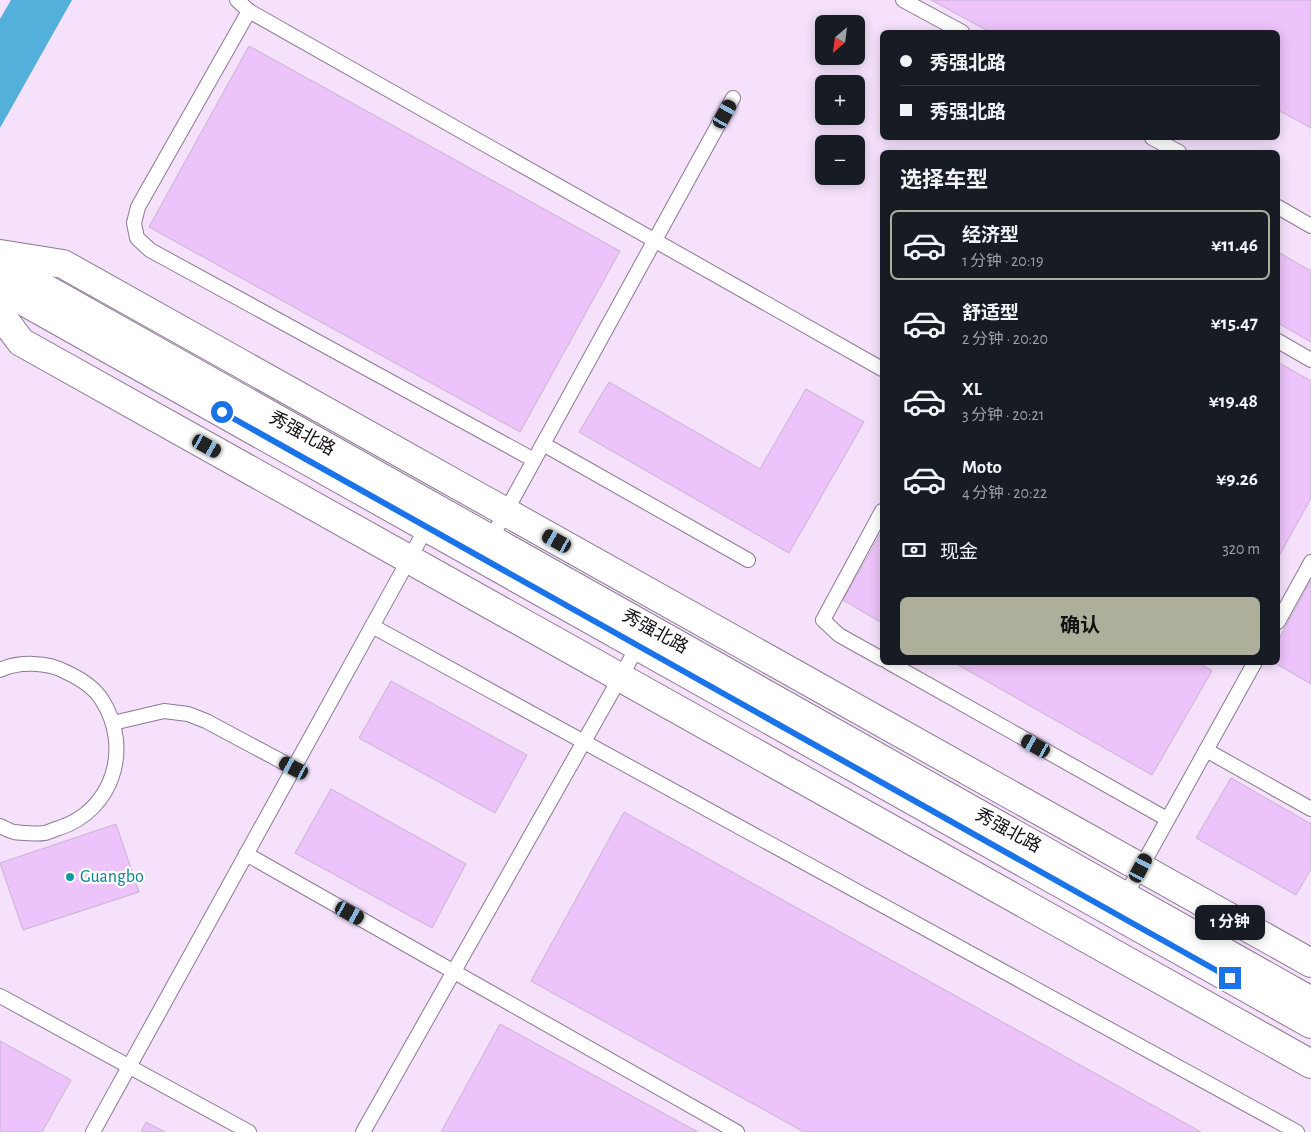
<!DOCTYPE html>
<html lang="zh">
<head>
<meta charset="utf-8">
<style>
	:root { --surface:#171b24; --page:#242831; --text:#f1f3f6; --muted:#9ea1a6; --line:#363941; --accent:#aeaf9a }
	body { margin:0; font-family:"Alegreya Sans","Noto Sans SC",sans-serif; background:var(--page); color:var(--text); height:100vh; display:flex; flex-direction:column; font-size:19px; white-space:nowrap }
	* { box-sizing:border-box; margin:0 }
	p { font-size:16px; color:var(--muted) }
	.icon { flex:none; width:28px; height:28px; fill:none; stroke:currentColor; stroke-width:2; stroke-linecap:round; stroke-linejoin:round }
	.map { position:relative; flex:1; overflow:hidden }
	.sheet { position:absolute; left:880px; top:150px; width:400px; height:515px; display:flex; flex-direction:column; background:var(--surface); border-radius:8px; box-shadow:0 2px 12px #0003 }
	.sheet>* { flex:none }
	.hud { position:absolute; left:880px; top:30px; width:400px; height:110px; border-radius:8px; box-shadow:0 2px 12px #0003; display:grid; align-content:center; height:110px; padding:0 20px; background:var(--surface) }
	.needle { width:32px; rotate:209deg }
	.fabs { position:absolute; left:815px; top:15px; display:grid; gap:10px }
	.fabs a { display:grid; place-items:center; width:50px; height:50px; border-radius:8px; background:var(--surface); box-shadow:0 2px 12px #0003; font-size:25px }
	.end { position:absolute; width:22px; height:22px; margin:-11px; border:6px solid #1a73e8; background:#fff; box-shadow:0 0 0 2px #fff }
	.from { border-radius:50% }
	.bubble { position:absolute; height:35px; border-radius:8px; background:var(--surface); box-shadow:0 2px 12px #0003; font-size:16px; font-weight:700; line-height:35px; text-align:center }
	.car { position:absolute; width:15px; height:30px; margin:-15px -8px; border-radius:6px; box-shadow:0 0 4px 1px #0007; background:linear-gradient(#222 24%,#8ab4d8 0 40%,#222 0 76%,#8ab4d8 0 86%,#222 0) }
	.hud b { display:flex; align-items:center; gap:18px; height:48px; font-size:19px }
	.hud b+b { border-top:1px solid var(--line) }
	.hud i { width:12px; height:12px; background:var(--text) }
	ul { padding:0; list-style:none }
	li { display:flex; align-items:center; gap:15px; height:70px; margin:0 10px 8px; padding:0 10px; border:2px solid transparent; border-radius:8px }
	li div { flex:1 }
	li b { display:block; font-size:19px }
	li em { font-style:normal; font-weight:700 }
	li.current { border-color:var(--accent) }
	li>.icon { width:45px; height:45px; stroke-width:1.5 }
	h2 { padding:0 20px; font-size:22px; line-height:60px }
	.pay { display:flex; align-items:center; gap:12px; height:55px; padding:0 20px; font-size:19px }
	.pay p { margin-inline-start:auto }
	.primary-button { display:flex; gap:10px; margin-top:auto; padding:10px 20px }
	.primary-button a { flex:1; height:58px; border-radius:8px; background:var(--accent); color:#111; font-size:20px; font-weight:700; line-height:58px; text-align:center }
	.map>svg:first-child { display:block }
	.water { fill:#52b0da }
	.building { fill:#ecc3fa; stroke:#c8b4ce }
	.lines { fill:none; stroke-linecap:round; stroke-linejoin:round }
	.service-casing { stroke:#8b7991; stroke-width:16 }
	.tertiary-casing { stroke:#8b7991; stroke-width:30 }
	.service { stroke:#fff; stroke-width:14 }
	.tertiary { stroke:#fff; stroke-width:28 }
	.route { stroke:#1a73e8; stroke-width:6 }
	.culture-dot { fill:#0f9aa8; stroke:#fff; stroke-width:2 }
	.labels { text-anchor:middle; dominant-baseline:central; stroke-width:4.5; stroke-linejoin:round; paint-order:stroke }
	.street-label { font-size:18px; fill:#160f18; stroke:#fff }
	.culture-label { font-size:18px; fill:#0d838f; stroke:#fff; text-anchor:start }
</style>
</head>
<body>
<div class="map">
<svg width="1311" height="1132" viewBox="0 0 1311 1132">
	<rect width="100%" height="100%" fill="#f5e1fc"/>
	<path class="water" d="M 11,0 L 72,0 L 0,128 L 0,19 Z"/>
	<g class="building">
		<path d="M 931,0 L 1311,0 L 1311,128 L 1278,110 L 1278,32 L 990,32 Z"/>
		<path d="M 249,46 L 620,251 L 520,432 L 149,227 Z"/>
		<path d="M 1278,252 L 1311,271 L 1311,342 L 1278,323 Z"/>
		<path d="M 1278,362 L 1311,381 L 1311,498 L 1278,558 Z"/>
		<path d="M 609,382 L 760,469 L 806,389 L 864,422 L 789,553 L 579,432 Z"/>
		<path d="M 882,531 L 882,623 L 843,600 Z"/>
		<path d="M 1311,580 L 1311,684 L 1273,662 L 1278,662 L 1278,641 Z"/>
		<path d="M 953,662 L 1198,662 L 1212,671 L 1152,775 Z"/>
		<path d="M 391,681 L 527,755 L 495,813 L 359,738 Z"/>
		<path d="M 1231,778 L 1311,824 L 1311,869 L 1296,895 L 1196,838 Z"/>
		<path d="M 331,789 L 466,864 L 432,928 L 295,853 Z"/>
		<path d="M 624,812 L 1201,1132 L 804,1132 L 531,981 Z"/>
		<path d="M 116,824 L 139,892 L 23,930 L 0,863 Z"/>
		<path d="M 500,1024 L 698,1132 L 441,1132 Z"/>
		<path d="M 0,1041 L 71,1080 L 42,1132 L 0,1132 Z"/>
		<path d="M 146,1122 L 165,1132 L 141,1132 Z"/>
	</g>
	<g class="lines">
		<g class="service-casing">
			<g id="service">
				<path d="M 237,0 L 249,11 L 138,207 L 134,223 L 137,238 L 150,250 L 534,460"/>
				<path d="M 903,0 L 962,32"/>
				<path d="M 249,11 L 882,369"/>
				<path d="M 1152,138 L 1179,152"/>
				<path d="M 1278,207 L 1311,226"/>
				<path d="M 1278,341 L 1311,360"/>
				<path d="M 543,444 L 748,560"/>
				<path d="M 882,511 L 823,620 L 839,635 L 882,659"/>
				<path d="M 488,544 L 733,98"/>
				<path d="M 1278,622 L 1311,562"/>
				<path d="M 372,626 L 1297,1132"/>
				<path d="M 888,662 L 1167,819"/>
				<path d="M 0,670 C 19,661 48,662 66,672 C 79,678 94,687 102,700 C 132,747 114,810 59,828 C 55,829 49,832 45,833 C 38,834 21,833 14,832 C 9,831 5,828 0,826"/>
				<path d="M 113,723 L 164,711 L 188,714 L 206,721 L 294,768"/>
				<path d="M 1206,750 L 1311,809"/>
				<path d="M 246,854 L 737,1132"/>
				<path d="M 1123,900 L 1255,662"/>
				<path d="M 0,996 L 249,1132"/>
				<path d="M 93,1132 L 429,523"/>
				<path d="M 363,1132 L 638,646"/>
			</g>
		</g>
		<g class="tertiary-casing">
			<g id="tertiary">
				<path d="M 0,254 L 63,264 L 1311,963"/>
				<path d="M 0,263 L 1311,1001"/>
				<path d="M 0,288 L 1311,1024"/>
				<path d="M 0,314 L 21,342 L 1311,1064"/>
			</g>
		</g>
		<use href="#service" class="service"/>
		<use href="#tertiary" class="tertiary"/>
	</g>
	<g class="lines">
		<path class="route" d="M 222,412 L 1230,978"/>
	</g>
	<circle class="culture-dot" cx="70" cy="877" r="5"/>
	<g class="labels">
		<g class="street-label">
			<text transform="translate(302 434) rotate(29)">秀强北路</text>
			<text transform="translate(655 632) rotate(29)">秀强北路</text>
			<text transform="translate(1008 831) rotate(29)">秀强北路</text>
		</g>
		<g class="culture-label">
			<text x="80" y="877">Guangbo</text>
		</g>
	</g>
</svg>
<div class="fabs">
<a><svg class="needle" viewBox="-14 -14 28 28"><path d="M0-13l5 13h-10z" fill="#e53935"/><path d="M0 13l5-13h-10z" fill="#9ea1a6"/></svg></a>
<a>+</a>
<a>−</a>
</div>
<i class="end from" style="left:222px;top:412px"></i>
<i class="end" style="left:1230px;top:978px"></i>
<div class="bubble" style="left:1195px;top:905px;width:70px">1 分钟</div>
<i class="car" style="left:725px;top:114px;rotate:29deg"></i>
<i class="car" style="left:207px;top:446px;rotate:119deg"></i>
<i class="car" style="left:557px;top:541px;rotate:299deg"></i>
<i class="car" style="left:1036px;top:746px;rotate:299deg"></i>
<i class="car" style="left:294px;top:768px;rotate:298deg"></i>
<i class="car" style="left:1141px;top:868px;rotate:28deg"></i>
<i class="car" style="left:350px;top:913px;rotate:119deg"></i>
<div class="hud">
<b><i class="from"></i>秀强北路</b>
<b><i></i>秀强北路</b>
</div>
<section class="sheet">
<h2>选择车型</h2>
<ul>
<li class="current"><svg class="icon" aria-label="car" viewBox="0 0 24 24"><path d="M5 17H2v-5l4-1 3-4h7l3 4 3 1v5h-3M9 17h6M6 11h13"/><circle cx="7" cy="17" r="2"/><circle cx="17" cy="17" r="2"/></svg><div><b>经济型</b><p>1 分钟 · 20:19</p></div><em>¥11.46</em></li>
<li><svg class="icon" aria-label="car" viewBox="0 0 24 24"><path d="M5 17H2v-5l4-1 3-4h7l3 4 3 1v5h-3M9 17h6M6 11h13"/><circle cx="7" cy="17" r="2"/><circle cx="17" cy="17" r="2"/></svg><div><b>舒适型</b><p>2 分钟 · 20:20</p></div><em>¥15.47</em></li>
<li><svg class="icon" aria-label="car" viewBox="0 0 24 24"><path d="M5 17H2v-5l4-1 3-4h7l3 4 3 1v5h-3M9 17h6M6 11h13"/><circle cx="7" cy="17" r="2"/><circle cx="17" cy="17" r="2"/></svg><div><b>XL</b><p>3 分钟 · 20:21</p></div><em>¥19.48</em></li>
<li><svg class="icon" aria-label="car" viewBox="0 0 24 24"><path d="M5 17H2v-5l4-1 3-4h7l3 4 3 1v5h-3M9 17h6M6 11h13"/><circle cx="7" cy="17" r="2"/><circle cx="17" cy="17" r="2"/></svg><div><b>Moto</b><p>4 分钟 · 20:22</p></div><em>¥9.26</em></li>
</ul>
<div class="pay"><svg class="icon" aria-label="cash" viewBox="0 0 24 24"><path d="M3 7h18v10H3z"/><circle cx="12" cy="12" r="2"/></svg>现金<p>320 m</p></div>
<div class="primary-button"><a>确认</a></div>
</section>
</div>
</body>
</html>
